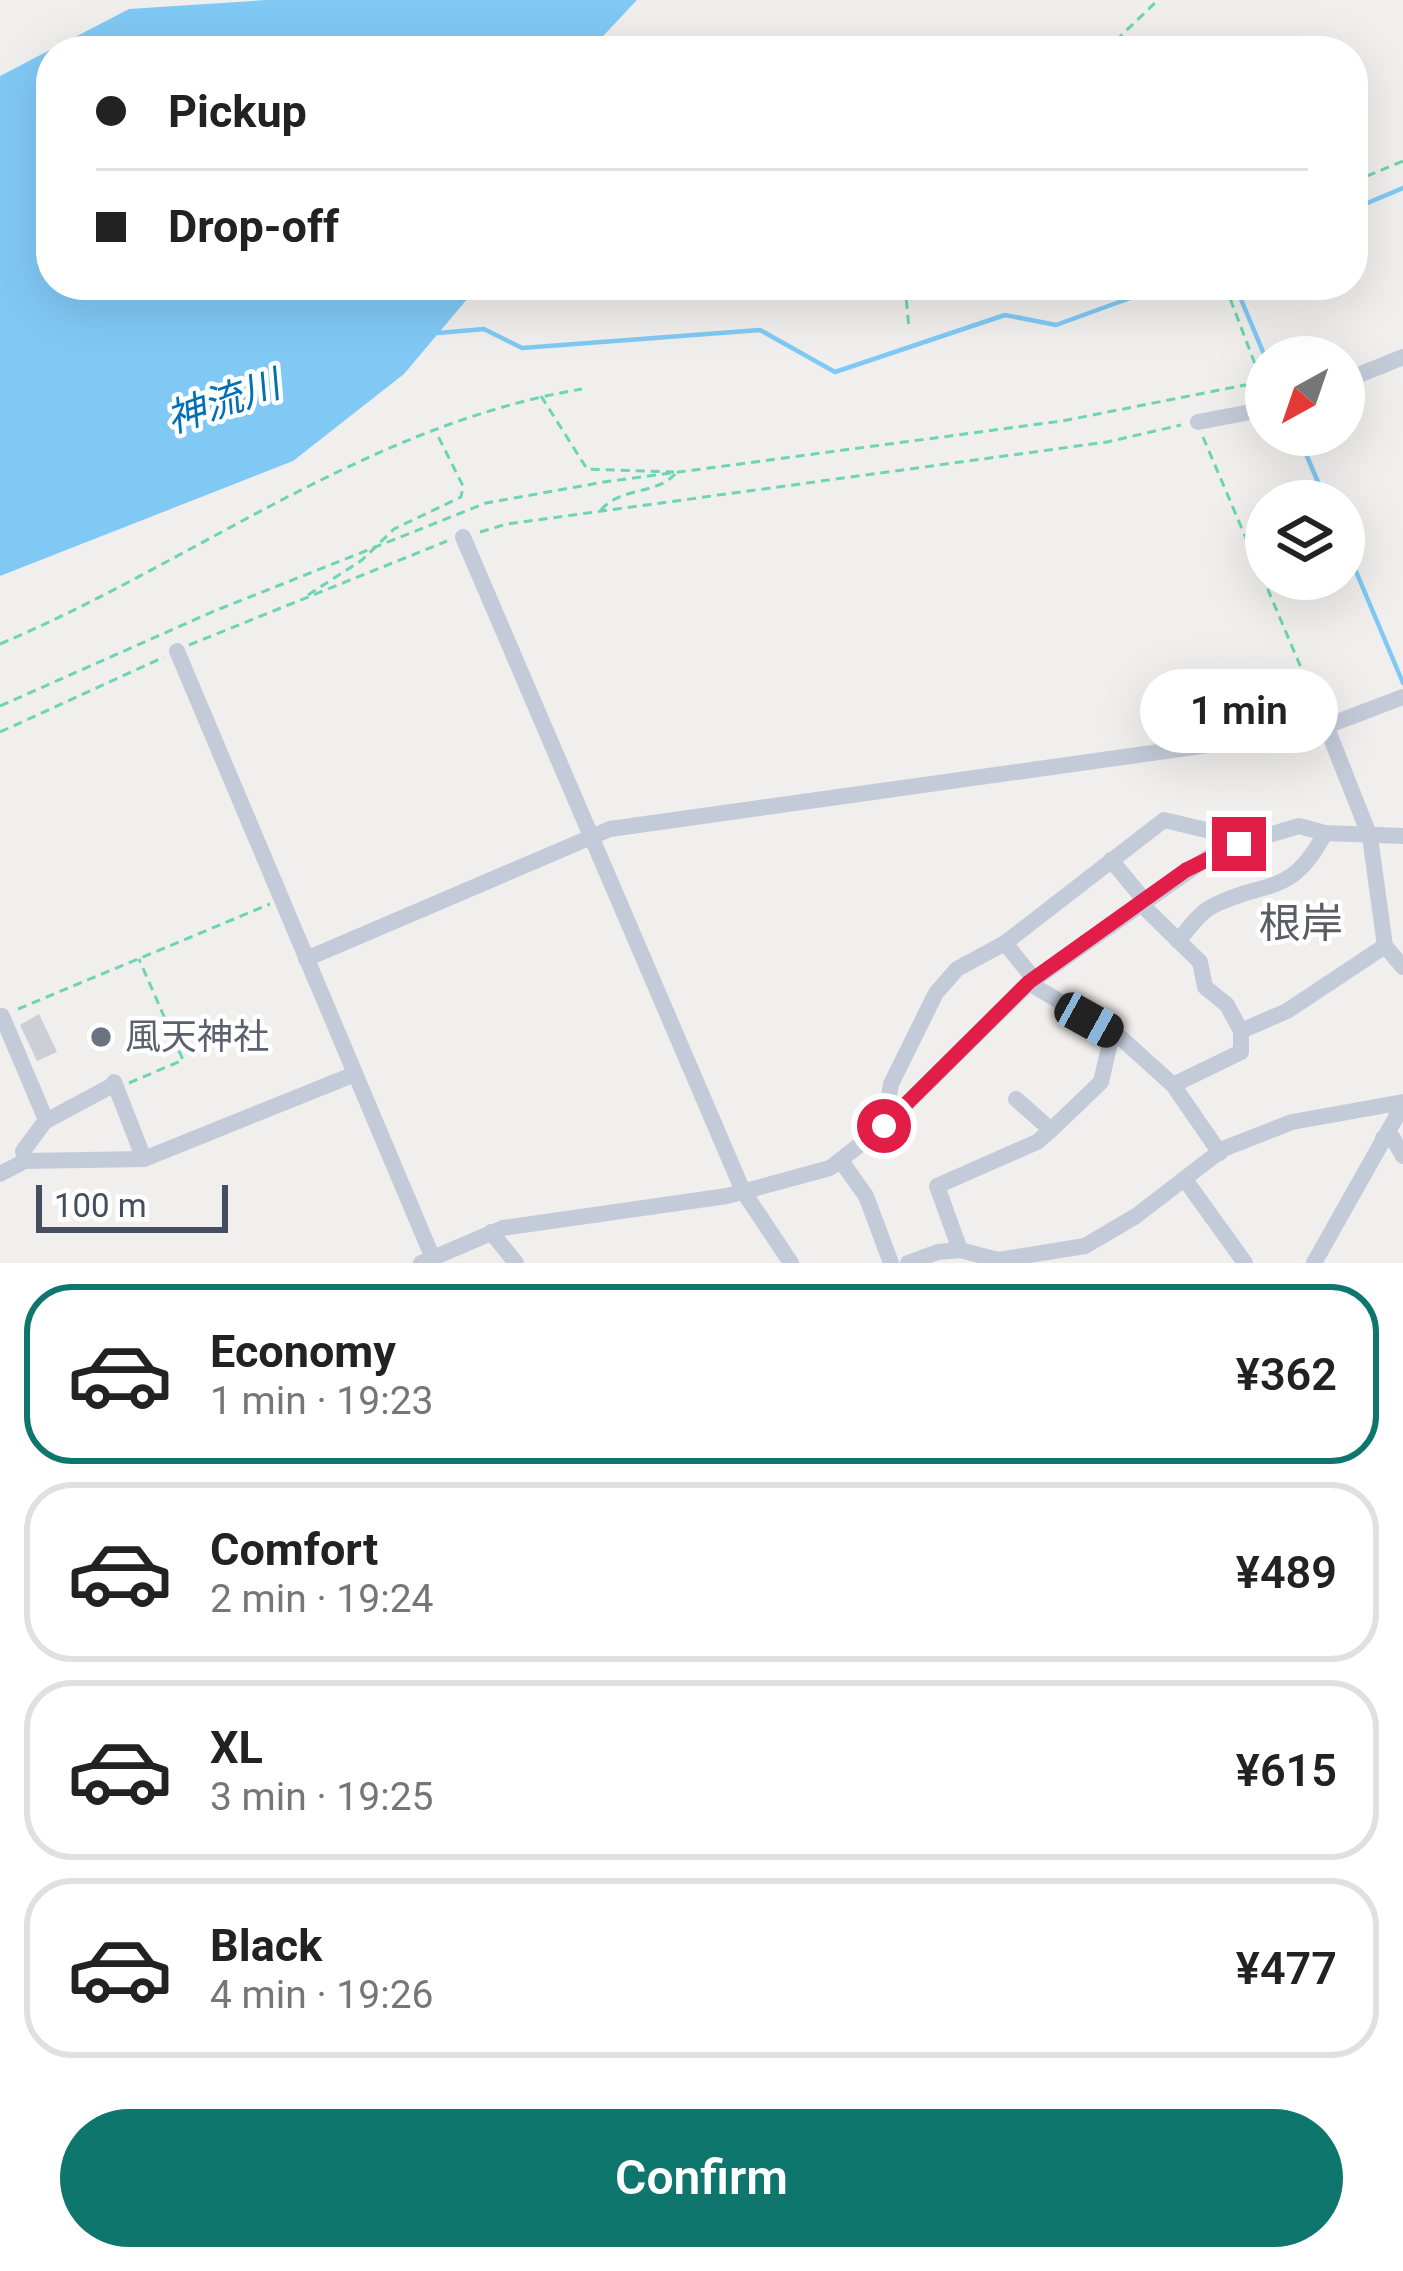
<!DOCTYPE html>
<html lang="en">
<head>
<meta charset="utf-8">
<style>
	:root { --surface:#fff; --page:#f2f2f2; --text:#222; --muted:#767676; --line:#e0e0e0; --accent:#0f766e }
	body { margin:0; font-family:Roboto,"Noto Sans JP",sans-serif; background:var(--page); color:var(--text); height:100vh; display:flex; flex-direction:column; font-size:45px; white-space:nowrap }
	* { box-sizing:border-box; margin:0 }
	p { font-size:39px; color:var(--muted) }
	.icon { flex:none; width:66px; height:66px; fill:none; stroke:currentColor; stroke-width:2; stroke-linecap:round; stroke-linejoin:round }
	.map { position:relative; height:1263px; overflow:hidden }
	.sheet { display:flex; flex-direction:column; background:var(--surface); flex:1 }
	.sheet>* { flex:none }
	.hud { position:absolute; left:36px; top:36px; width:1332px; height:264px; border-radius:48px; box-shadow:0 12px 48px #0002; display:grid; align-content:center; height:264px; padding:0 60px; background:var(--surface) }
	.needle { width:78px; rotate:220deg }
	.tools { position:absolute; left:1245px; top:336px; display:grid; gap:24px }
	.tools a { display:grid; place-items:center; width:120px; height:120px; border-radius:50%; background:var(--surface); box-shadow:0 12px 48px #0002; font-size:60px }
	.scale { position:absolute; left:36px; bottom:30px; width:192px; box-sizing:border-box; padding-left:12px; border:6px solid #444e5e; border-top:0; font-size:33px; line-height:42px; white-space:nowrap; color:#444e5e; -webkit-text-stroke:9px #fff; paint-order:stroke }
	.end { position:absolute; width:54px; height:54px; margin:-27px; border:15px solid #e11d48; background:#fff; box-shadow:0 0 0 6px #fff }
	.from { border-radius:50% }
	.bubble { position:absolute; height:84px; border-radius:42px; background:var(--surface); box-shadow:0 12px 48px #0002; font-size:39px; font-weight:600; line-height:84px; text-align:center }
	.car { position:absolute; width:36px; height:72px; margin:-36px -18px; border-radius:15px; box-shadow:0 0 9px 3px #0007; background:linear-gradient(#222 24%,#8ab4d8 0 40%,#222 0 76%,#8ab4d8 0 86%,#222 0) }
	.hud b { display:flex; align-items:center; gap:42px; height:114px; font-size:45px }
	.hud b+b { border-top:3px solid var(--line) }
	.hud i { width:30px; height:30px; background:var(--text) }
	ul { padding:21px 0 0; list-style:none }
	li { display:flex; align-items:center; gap:36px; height:180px; margin:0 24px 18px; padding:0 36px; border:6px solid var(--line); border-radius:48px }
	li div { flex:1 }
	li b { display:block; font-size:45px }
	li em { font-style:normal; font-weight:600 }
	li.current { border-color:var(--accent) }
	li>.icon { width:108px; height:108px; stroke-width:1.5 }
	.button { display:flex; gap:24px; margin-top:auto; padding:24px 60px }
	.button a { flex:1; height:138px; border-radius:72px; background:var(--accent); color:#fff; font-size:48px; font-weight:600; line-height:138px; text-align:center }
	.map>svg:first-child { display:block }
	.water { fill:#80c9f5 }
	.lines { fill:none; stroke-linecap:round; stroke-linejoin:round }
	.stream { stroke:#80c9f5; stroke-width:4.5 }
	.building { fill:#cdcfd7 }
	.path { stroke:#6cd5b3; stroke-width:3; stroke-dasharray:9 6; stroke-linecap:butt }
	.minor { stroke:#c3cbd8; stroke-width:16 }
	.route { stroke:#e11d48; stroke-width:15 }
	.worship-dot { fill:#6b7280; stroke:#fff; stroke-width:4.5 }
	.labels { text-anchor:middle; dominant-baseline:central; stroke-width:9; stroke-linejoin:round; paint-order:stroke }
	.worship-label { font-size:36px; fill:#5b616d; stroke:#fff; text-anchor:start }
	.water-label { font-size:39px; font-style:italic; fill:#0070b6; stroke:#fff }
	.quarter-label { font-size:42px; fill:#5a5d64; stroke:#fff }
</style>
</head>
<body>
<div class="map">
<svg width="1403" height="1263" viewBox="0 0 1403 1263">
	<rect width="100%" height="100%" fill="#f1efee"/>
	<path class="water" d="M 267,0 L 637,0 L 589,51 L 51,51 L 51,285 L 479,285 L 404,374 L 293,461 L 0,576 L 0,76 L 129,9 Z"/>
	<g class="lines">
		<g class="stream">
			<path d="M 1353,209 L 1403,188"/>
			<path d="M 1235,285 L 1266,359"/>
			<path d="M 438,333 L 484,329 L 522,348 L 760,330 L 835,372 L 1005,315 L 1056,325 L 1166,285"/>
			<path d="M 1298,435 L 1326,501"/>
			<path d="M 1344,543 L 1403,683"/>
		</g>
	</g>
	<path class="building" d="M 39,1014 L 57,1052 L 37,1061 L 20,1025 Z"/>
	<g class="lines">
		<g class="path">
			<path d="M 1105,51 L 1158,0"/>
			<path d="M 1353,182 L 1403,161"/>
			<path d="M 905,285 L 909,329"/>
			<path d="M 1225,285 L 1266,393"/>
			<path d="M 1090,291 L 1104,285"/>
			<path d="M 541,396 L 587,469 L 674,472"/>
			<path d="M 1203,437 L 1319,710"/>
			<path d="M 601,510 C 620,487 656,495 675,474"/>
			<path d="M 480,532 L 507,524 L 1107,442 L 1181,425"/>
			<path d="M 308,595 L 362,560 L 394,529 L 461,497 L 463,486 L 437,434"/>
			<path d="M 0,644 C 196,561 367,425 582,389"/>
			<path d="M 189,645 L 447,541"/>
			<path d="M 0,706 L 212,612 L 486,503 L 604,482 L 1062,421 L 1245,385 L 1258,394"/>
			<path d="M 0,732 L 164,657"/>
			<path d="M 18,1009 L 270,904"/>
			<path d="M 129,1083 L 183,1060 L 139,959"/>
		</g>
		<g class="minor">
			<path d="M 1344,381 L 1403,357"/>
			<path d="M 1198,422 L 1266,409"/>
			<path d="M 463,537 L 743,1191 L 791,1263"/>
			<path d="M 177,651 L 432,1256"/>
			<path d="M 1327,728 L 1370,837 L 1385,946 L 1403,967"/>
			<path d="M 1111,860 L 1145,901"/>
			<path d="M 1141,904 L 1200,962 L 1205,987 L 1227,1005 L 1241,1031 L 1241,1052 L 1173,1085"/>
			<path d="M 1178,941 C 1188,930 1198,914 1211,907 C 1265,878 1290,900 1325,833"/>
			<path d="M 1005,943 L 1034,979"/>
			<path d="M 306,959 L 610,829 L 1316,730 L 1403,697"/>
			<path d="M 1029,983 L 1121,1038 L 1173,1085 L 1220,1153"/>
			<path d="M 2,1016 L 46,1120 L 23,1151 L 25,1161"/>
			<path d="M 1241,1031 L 1287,1011 L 1385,946"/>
			<path d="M 114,1082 L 144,1159"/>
			<path d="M 1016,1099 L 1051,1130"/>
			<path d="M 46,1121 L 115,1084"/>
			<path d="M 884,1126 L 891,1084 L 936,993 L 957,969 L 1005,943 L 1164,820 L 1248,840"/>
			<path d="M 1383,1138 L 1392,1137 L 1403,1156"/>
			<path d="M 841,1161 L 866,1196 L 891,1263"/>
			<path d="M 0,1174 L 25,1161 L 144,1159 L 355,1074"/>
			<path d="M 1186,1181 L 1245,1263"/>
			<path d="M 491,1232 L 516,1263"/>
			<path d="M 960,1250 L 937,1186 L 1037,1142 L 1051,1130 L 1101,1082 L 1112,1034"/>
			<path d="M 421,1263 L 503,1228 L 727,1196 L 830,1168 L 884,1126 L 1029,983 L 1219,850 L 1299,826 L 1325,833 L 1403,836"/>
			<path d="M 908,1263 L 938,1252 L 960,1250 L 998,1260 L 1085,1246 L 1136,1216 L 1223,1149 L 1292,1122 L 1403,1102"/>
			<path d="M 1314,1263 L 1403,1105"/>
		</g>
	</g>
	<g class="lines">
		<path class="route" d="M 884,1126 L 1029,982 L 1186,870 L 1239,844"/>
	</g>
	<circle class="worship-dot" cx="101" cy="1037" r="12"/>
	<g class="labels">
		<g class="worship-label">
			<text x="125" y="1037">風天神社</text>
		</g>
		<g class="water-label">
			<text transform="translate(223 402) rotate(-19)">神流川</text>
		</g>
		<g class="quarter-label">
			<text x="1301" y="923">根岸</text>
		</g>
	</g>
</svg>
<div class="tools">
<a><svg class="needle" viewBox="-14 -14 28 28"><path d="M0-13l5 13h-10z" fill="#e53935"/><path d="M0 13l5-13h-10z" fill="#767676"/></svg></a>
<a><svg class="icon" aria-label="layers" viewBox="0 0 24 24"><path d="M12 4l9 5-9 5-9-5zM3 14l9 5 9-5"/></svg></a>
</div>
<div class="scale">100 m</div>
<i class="end from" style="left:884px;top:1126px"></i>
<i class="end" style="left:1239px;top:844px"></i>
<div class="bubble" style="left:1140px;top:669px;width:198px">1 min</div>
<i class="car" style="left:1089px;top:1020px;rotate:119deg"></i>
<div class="hud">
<b><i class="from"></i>Pickup</b>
<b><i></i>Drop-off</b>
</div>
</div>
<section class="sheet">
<ul>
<li class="current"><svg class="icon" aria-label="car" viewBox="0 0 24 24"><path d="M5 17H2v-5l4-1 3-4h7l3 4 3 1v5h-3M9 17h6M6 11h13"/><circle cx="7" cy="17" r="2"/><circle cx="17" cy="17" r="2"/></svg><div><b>Economy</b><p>1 min · 19:23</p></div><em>¥362</em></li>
<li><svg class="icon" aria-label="car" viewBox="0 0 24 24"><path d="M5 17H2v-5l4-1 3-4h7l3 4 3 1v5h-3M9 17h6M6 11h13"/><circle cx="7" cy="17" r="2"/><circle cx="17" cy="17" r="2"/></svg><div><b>Comfort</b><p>2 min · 19:24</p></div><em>¥489</em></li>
<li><svg class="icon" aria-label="car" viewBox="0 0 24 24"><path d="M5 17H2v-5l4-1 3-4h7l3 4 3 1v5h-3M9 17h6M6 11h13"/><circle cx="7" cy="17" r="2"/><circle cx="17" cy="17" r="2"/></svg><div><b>XL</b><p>3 min · 19:25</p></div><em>¥615</em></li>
<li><svg class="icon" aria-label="car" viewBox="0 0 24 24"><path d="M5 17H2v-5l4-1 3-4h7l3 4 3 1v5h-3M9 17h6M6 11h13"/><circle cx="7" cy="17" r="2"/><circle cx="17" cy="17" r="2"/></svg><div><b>Black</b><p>4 min · 19:26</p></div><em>¥477</em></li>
</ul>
<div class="button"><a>Confirm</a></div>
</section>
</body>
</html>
